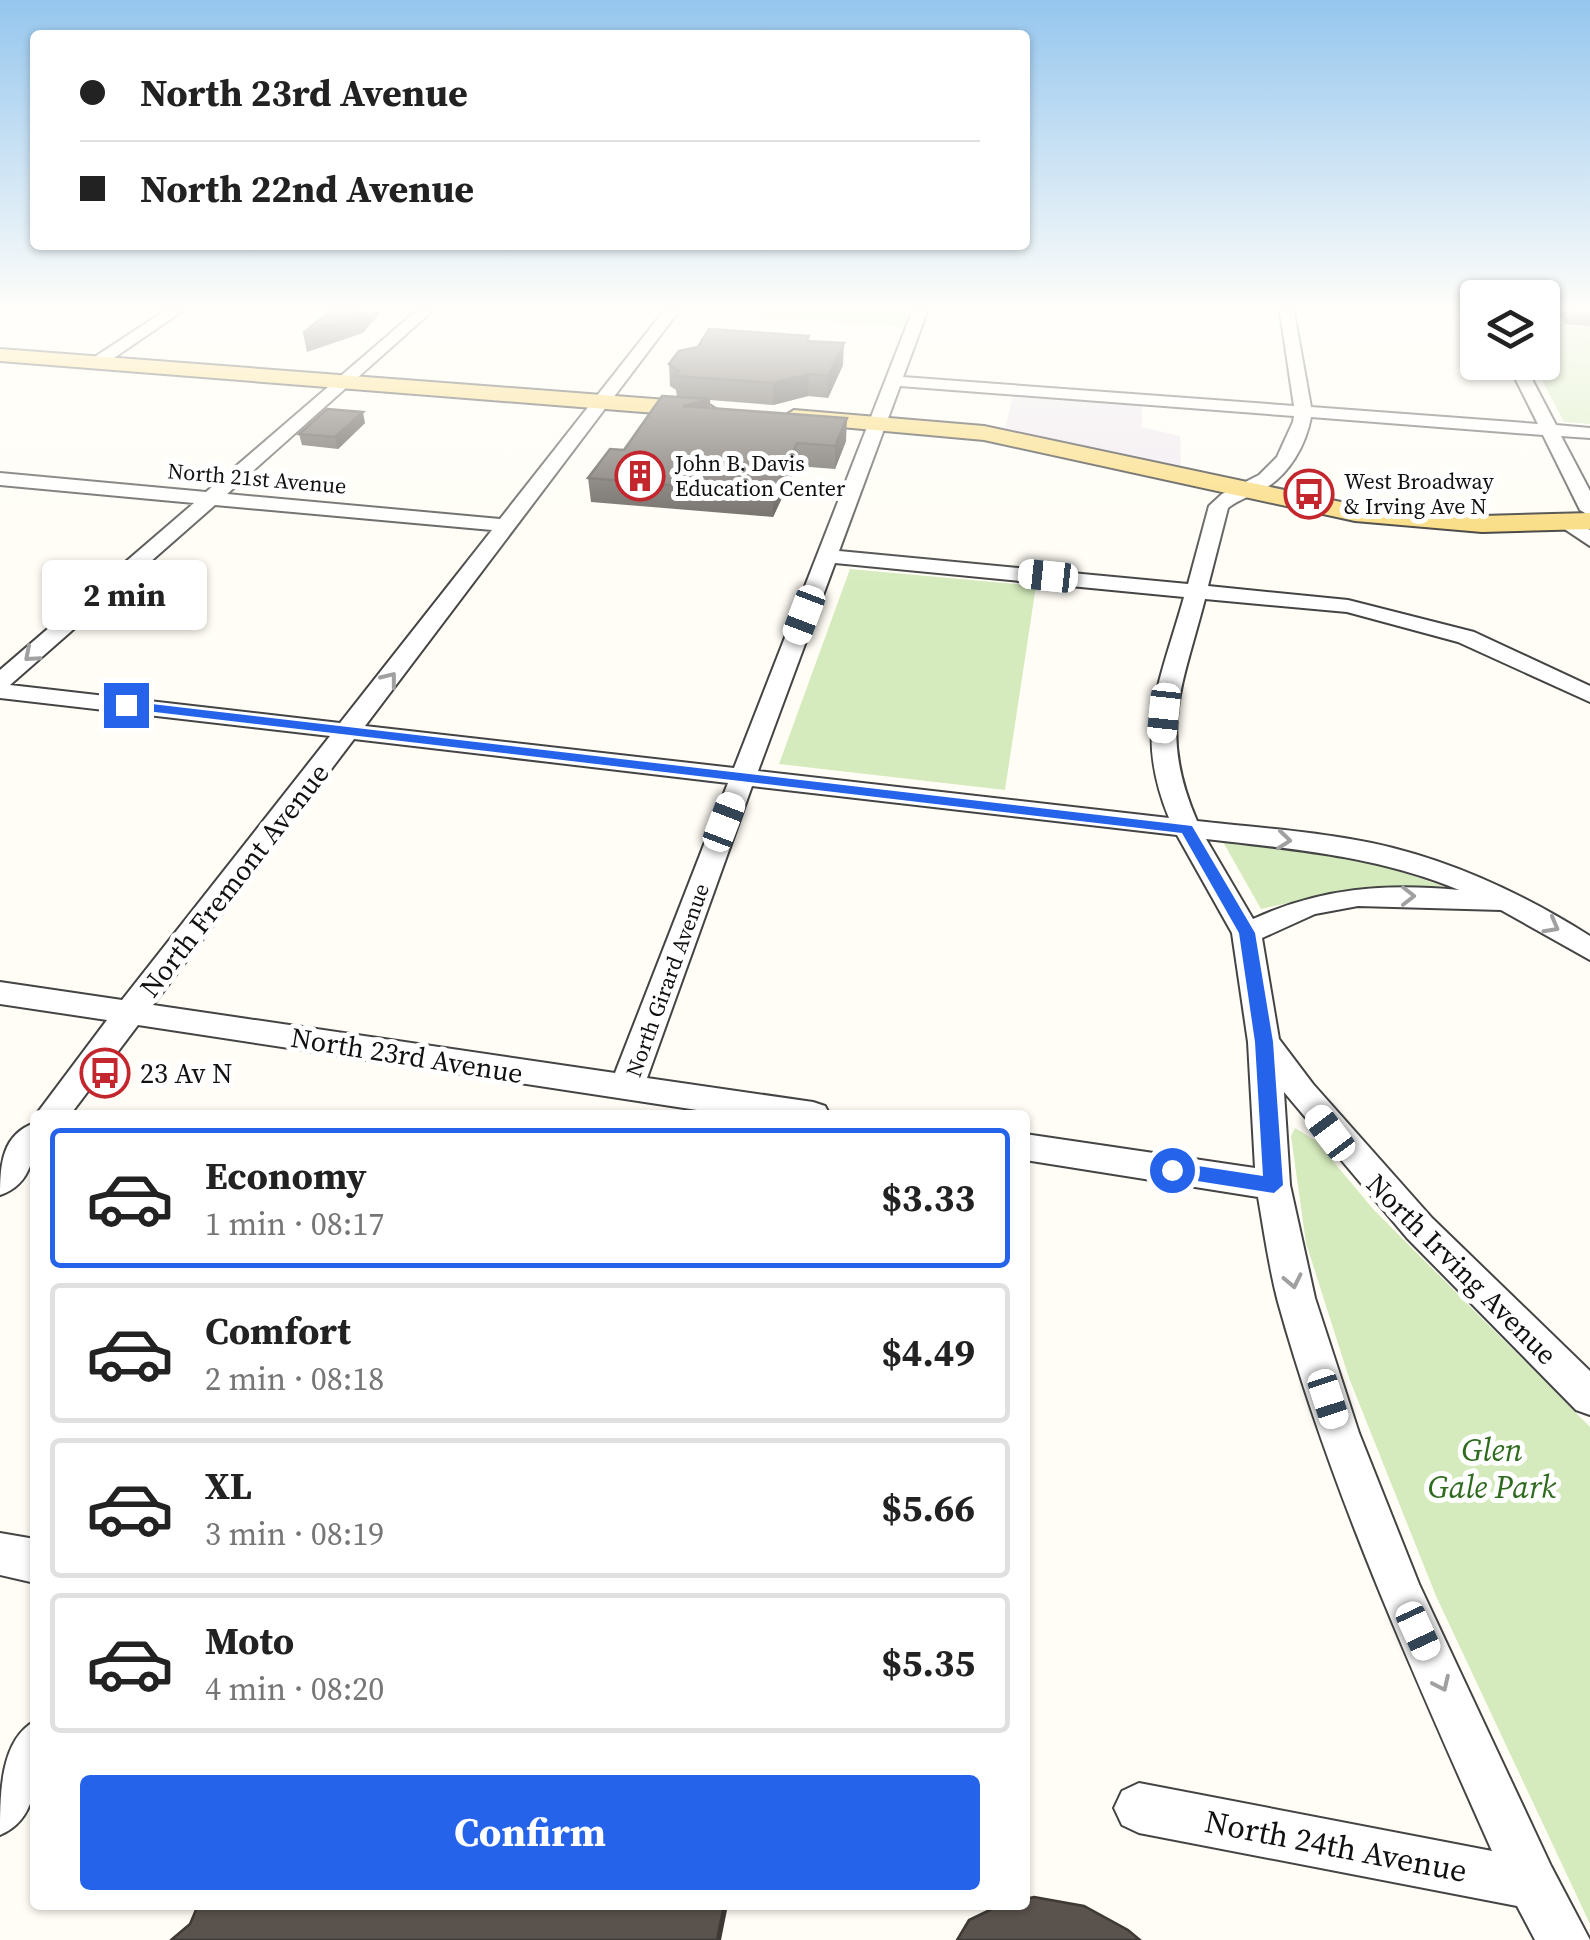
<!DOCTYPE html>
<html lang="en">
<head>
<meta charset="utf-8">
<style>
	:root { --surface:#fff; --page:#f2f2f2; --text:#222; --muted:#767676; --line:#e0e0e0; --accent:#2563eb }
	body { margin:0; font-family:"Source Serif 4",serif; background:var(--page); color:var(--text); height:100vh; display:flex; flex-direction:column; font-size:38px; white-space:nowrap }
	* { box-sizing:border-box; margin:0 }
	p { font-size:32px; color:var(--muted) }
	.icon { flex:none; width:55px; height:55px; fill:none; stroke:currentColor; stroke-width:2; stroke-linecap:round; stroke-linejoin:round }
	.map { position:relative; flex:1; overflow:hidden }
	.details { position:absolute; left:30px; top:1110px; width:1000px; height:800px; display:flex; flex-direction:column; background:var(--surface); border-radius:10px; box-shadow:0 2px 8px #0004 }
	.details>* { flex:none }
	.banner { position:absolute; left:30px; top:30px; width:1000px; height:220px; border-radius:10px; box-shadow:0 2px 8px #0004; display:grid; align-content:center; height:220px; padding:0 50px; background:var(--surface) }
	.controls { position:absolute; left:1460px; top:280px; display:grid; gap:20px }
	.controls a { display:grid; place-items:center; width:100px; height:100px; border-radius:10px; background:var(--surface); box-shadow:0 2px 8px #0004; font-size:50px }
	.end { position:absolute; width:45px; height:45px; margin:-22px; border:12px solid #2563eb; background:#fff; box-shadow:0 0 0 5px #fff }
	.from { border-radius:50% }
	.bubble { position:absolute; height:70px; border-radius:10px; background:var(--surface); box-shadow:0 2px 8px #0004; font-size:32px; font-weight:700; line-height:70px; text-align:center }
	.car { position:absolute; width:30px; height:60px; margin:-30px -15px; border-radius:12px; box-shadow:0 0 8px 2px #0007; background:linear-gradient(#fff 24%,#345 0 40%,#fff 0 76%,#345 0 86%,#fff 0) }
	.banner b { display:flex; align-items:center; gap:35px; height:95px; font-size:38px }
	.banner b+b { border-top:2px solid var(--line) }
	.banner i { width:25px; height:25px; background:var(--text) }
	ul { padding:18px 0 0; list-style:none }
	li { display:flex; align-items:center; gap:30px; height:140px; margin:0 20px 15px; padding:0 30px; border:5px solid var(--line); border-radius:10px }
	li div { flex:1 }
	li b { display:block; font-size:38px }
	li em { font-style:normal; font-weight:700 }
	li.on { border-color:var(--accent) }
	li>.icon { width:90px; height:90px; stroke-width:1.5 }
	.action { display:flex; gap:20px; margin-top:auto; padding:20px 50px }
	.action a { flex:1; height:115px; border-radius:10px; background:var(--accent); color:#fff; font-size:40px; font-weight:700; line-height:115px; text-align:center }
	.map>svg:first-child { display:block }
	.industrial { fill:#eee6ef }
	.green { fill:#d5ebbd }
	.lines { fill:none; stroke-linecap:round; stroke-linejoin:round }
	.minor-casing { stroke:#444; stroke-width:4 }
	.major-casing { stroke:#222; stroke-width:4 }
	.minor { fill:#fff; fill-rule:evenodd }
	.major { fill:#f9d66b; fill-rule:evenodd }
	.wall { fill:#4d4742 }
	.shaded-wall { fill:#3f3936 }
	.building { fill:#5a524d; stroke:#3f3936; stroke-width:2.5 }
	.oneway { stroke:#a0a0a0 }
	.route { fill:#2563eb }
	.labels { text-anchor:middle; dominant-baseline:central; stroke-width:10; stroke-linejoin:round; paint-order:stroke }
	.far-poi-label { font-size:22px; fill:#111; stroke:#fff; text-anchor:start }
	.far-street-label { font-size:22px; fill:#111; stroke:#fff }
	.street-label { font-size:28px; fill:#111; stroke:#fff }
	.poi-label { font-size:28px; fill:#111; stroke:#fff; text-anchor:start }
	.near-park-label { font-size:32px; font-style:italic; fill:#2f6b1f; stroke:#fff }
	.near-street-label { font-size:32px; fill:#111; stroke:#fff }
</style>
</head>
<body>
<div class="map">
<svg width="1590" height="1940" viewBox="0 0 1590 1940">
	<rect width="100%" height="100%" fill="#fffdf5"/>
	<path class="industrial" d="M 1013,396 L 1142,405 L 1142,427 L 1180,436 L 1181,469 L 1005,428 Z"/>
	<g class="green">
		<path d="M 702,312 L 915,312 L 909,327 Z"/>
		<path d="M 1543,312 L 1590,312 L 1590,424 L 1564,422 L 1533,363 L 1542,362 Z"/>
		<path d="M 850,569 L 1036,586 L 1005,790 L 779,764 Z"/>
		<path d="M 1223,842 L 1364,860 L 1444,886 L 1351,889 L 1261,909 Z"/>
		<path d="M 1295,1128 L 1316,1141 L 1374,1210 L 1590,1427 L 1590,1924 L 1436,1596 L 1349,1378 L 1306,1243 L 1291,1136 Z"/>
	</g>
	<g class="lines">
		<g class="minor-casing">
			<g id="minor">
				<path d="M 163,312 L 181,312 L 102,366 L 90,366 L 90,360 Z"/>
				<path d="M 415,312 L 431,312 L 227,494 L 500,519 L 663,312 L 678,312 L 365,726 L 734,768 L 912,312 L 927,312 L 903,377 L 1294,406 L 1280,312 L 1294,312 L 1311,407 L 1538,424 L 1507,362 L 1523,362 L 1556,425 L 1590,428 L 1590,438 L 1561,436 L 1590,491 L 1590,516 L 1580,510 L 1543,435 L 1311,417 C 1306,445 1289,475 1264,489 C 1252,496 1239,499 1228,508 L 1208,586 L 1348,600 L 1474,632 L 1590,686 L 1590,702 L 1458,642 L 1347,612 L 1205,599 C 1182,688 1158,731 1197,821 C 1248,827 1299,830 1350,839 C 1436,853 1517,890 1590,936 L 1590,960 L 1501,910 L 1358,906 L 1315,914 L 1262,938 L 1279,1039 L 1313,1084 L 1432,1218 L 1590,1371 L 1590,1415 L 1576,1410 L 1407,1238 L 1284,1092 L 1290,1185 L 1315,1298 L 1359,1433 L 1419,1584 L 1551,1866 L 1590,1940 L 1535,1940 L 1517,1906 L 1139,1833 L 1122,1825 L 1114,1808 L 1122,1791 L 1139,1783 L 1492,1851 C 1412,1671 1331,1492 1278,1302 C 1269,1268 1264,1231 1258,1197 L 1025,1160 L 1025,1134 L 1255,1168 L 1248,1042 L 1232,933 L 1177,835 L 752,786 L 647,1078 L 813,1102 L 825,1106 L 830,1115 L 730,1115 L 138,1025 L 70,1115 L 35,1116 L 107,1020 L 0,1004 L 0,982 L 122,1000 L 330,736 L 0,698 L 0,670 L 194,503 L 0,485 L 0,473 L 206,492 ZM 900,386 L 1294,416 L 1293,422 L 1277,457 L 1259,475 L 1222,494 L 1209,506 L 1188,584 L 839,551 ZM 215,505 L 492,530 L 340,723 L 10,685 ZM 835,563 L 1184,597 C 1160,683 1133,730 1169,818 L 758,771 ZM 354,739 L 728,783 L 615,1073 L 153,1005 ZM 1206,839 C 1294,849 1377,856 1459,890 C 1386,883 1320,888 1253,919 Z"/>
				<path d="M 1567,516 L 1590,530 L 1590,546 L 1560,526 L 1560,518 Z"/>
				<path d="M 35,1123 C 35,1153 33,1184 0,1195 C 0,1165 2,1134 35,1123 Z"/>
				<path d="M 0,1533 L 35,1539 L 35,1583 L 0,1575 Z"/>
				<path d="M 35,1721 C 35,1762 45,1816 0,1835 C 0,1794 0,1740 35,1721 Z"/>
			</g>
		</g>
		<g class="major-casing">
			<g id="major">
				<path d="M 0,349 L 706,403 L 717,410 L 706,417 L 0,361 Z"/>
				<path d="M 794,410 L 984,426 L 1355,505 L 1482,516 L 1590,513 L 1590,529 L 1482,532 L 1355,521 L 984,440 L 786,422 L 783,417 Z"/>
			</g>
		</g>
		<use href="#minor" class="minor"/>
		<use href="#major" class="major"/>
	</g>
	<g class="wall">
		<path d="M 1543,312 L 1590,312 L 1590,326 L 1565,324 L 1562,318 Z"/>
		<path d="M 809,341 L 843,365 L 828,398 L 808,396 L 773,405 L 710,400 L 710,408 L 846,441 L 835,469 L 797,466 L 773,517 L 591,502 L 588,478 L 624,450 L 677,397 L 676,390 L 670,386 L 669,364 Z"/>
		<path d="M 365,423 L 338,449 L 302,445 L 299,434 Z"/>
	</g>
	<g class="shaded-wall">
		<path d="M 362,312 L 381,312 L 363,333 L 307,352 L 303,333 Z"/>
		<path d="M 844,343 L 843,365 L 828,398 L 828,376 Z"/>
		<path d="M 809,374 L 808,396 L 773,405 L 773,383 Z"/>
		<path d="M 710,399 L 711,422 L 683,406 Z"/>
		<path d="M 363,412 L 365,423 L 338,449 L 335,437 Z"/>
		<path d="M 847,418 L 846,441 L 835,469 L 835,446 Z"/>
		<path d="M 797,443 L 797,466 L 773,517 L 773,494 Z"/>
		<path d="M 724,1905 L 728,1905 L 721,1940 L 717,1940 Z"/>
	</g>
	<g class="building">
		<path d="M 329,312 L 362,312 L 360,315 L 303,333 Z"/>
		<path d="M 709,329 L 809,336 L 807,341 L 844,343 L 828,376 L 809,374 L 773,383 L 675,376 L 679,371 L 669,364 L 679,351 L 698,347 Z"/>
		<path d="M 662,396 L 710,399 L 683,406 L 847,418 L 835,446 L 797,443 L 773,494 L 588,478 L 610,449 L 624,450 Z"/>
		<path d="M 327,409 L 363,412 L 335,437 L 299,434 Z"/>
		<path d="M 1034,1897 L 1084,1906 L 1128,1930 L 1140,1940 L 957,1940 L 969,1920 L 1000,1905 L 1025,1905 L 1025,1899 Z"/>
		<path d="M 198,1905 L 724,1905 L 717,1940 L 171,1940 L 190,1924 Z"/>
	</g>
	<defs><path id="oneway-chevron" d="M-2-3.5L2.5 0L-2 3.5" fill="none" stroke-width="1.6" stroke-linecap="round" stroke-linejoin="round" transform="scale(2.5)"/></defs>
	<g class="oneway">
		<use href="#oneway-chevron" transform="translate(31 655) rotate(139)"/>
		<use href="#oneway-chevron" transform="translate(390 679) rotate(-52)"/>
		<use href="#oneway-chevron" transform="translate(1284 840) rotate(6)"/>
		<use href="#oneway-chevron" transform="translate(1408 896)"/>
		<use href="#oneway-chevron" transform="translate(1552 926) rotate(29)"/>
		<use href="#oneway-chevron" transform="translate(1293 1281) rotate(78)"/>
		<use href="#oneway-chevron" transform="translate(1442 1684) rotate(65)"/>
	</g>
	<linearGradient id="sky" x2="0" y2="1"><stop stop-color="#95c6ee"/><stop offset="0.53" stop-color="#fffefa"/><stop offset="1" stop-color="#fffefa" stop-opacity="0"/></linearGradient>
	<rect width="1590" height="584" fill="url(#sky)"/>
	<path class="route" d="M 126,701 L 1192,826 L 1255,933 L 1273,1042 L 1283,1185 L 1274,1193 L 1172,1177 L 1163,1170 L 1172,1162 L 1263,1176 L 1255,1042 L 1239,933 L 1182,833 L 121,708 L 120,705 Z"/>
	<defs>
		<g id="building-ring" transform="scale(2.5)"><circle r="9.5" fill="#fff" stroke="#c4262e" stroke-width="1.5"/><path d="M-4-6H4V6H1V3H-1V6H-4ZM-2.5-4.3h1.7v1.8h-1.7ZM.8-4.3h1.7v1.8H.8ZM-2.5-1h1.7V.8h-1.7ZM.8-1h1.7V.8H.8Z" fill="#c4262e"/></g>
		<g id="bus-ring" transform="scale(2.5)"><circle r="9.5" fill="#fff" stroke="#c4262e" stroke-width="1.5"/><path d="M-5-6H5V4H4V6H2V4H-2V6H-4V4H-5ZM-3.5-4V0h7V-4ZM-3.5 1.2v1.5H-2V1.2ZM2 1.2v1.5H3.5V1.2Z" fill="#c4262e"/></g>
	</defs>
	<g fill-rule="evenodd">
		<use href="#building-ring" x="640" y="476"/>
		<use href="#bus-ring" x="1309" y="494"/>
		<use href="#bus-ring" x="105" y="1073"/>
	</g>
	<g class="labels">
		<g class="far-poi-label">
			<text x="675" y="463">John B. Davis<tspan x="675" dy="25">Education Center</tspan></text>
			<text x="1344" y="481">West Broadway<tspan x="1344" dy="25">&amp; Irving Ave N</tspan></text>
		</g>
		<g class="far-street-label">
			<text transform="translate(257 478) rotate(5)">North 21st Avenue</text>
			<text transform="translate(667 980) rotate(-70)">North Girard Avenue</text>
		</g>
		<g class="street-label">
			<text transform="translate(234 880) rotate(-52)">North Fremont Avenue</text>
			<text transform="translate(407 1055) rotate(9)">North 23rd Avenue</text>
			<text transform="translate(1462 1269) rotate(45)">North Irving Avenue</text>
		</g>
		<g class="poi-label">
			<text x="140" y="1073">23 Av N</text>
		</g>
		<g class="near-park-label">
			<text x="1492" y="1450">Glen<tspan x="1492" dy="37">Gale Park</tspan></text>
		</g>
		<g class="near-street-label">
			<text transform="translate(1336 1846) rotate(11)">North 24th Avenue</text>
		</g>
	</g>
</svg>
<div class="controls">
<a><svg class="icon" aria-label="layers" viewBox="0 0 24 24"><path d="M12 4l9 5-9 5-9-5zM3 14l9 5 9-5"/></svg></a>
</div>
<i class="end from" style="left:1172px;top:1170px"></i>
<i class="end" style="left:126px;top:705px"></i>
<div class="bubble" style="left:42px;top:560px;width:165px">2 min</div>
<i class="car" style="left:1048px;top:576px;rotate:276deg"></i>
<i class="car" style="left:804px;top:615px;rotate:201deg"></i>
<i class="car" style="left:1164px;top:713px;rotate:186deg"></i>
<i class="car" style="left:724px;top:822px;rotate:21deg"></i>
<i class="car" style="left:1330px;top:1133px;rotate:323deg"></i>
<i class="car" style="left:1328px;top:1399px;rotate:162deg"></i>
<i class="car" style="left:1418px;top:1631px;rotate:155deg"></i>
<div class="banner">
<b><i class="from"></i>North 23rd Avenue</b>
<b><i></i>North 22nd Avenue</b>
</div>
<section class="details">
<ul>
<li class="on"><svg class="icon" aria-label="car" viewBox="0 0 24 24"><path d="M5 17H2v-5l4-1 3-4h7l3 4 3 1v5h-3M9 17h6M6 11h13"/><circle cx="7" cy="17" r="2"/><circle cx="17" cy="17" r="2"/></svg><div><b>Economy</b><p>1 min · 08:17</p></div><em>$3.33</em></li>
<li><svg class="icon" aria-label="car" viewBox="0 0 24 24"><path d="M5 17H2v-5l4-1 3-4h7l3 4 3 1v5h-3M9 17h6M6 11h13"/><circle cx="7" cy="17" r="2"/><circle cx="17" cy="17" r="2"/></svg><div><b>Comfort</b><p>2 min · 08:18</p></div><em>$4.49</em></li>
<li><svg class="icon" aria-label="car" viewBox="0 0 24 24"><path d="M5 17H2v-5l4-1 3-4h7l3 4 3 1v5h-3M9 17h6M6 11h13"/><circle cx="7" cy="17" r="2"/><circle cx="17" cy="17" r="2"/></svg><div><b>XL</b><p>3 min · 08:19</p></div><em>$5.66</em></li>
<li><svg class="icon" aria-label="car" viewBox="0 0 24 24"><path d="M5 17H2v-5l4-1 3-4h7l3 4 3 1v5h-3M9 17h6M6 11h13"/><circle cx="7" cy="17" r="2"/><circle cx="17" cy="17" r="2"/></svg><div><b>Moto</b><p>4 min · 08:20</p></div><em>$5.35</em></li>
</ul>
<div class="action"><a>Confirm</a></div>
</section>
</div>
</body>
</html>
